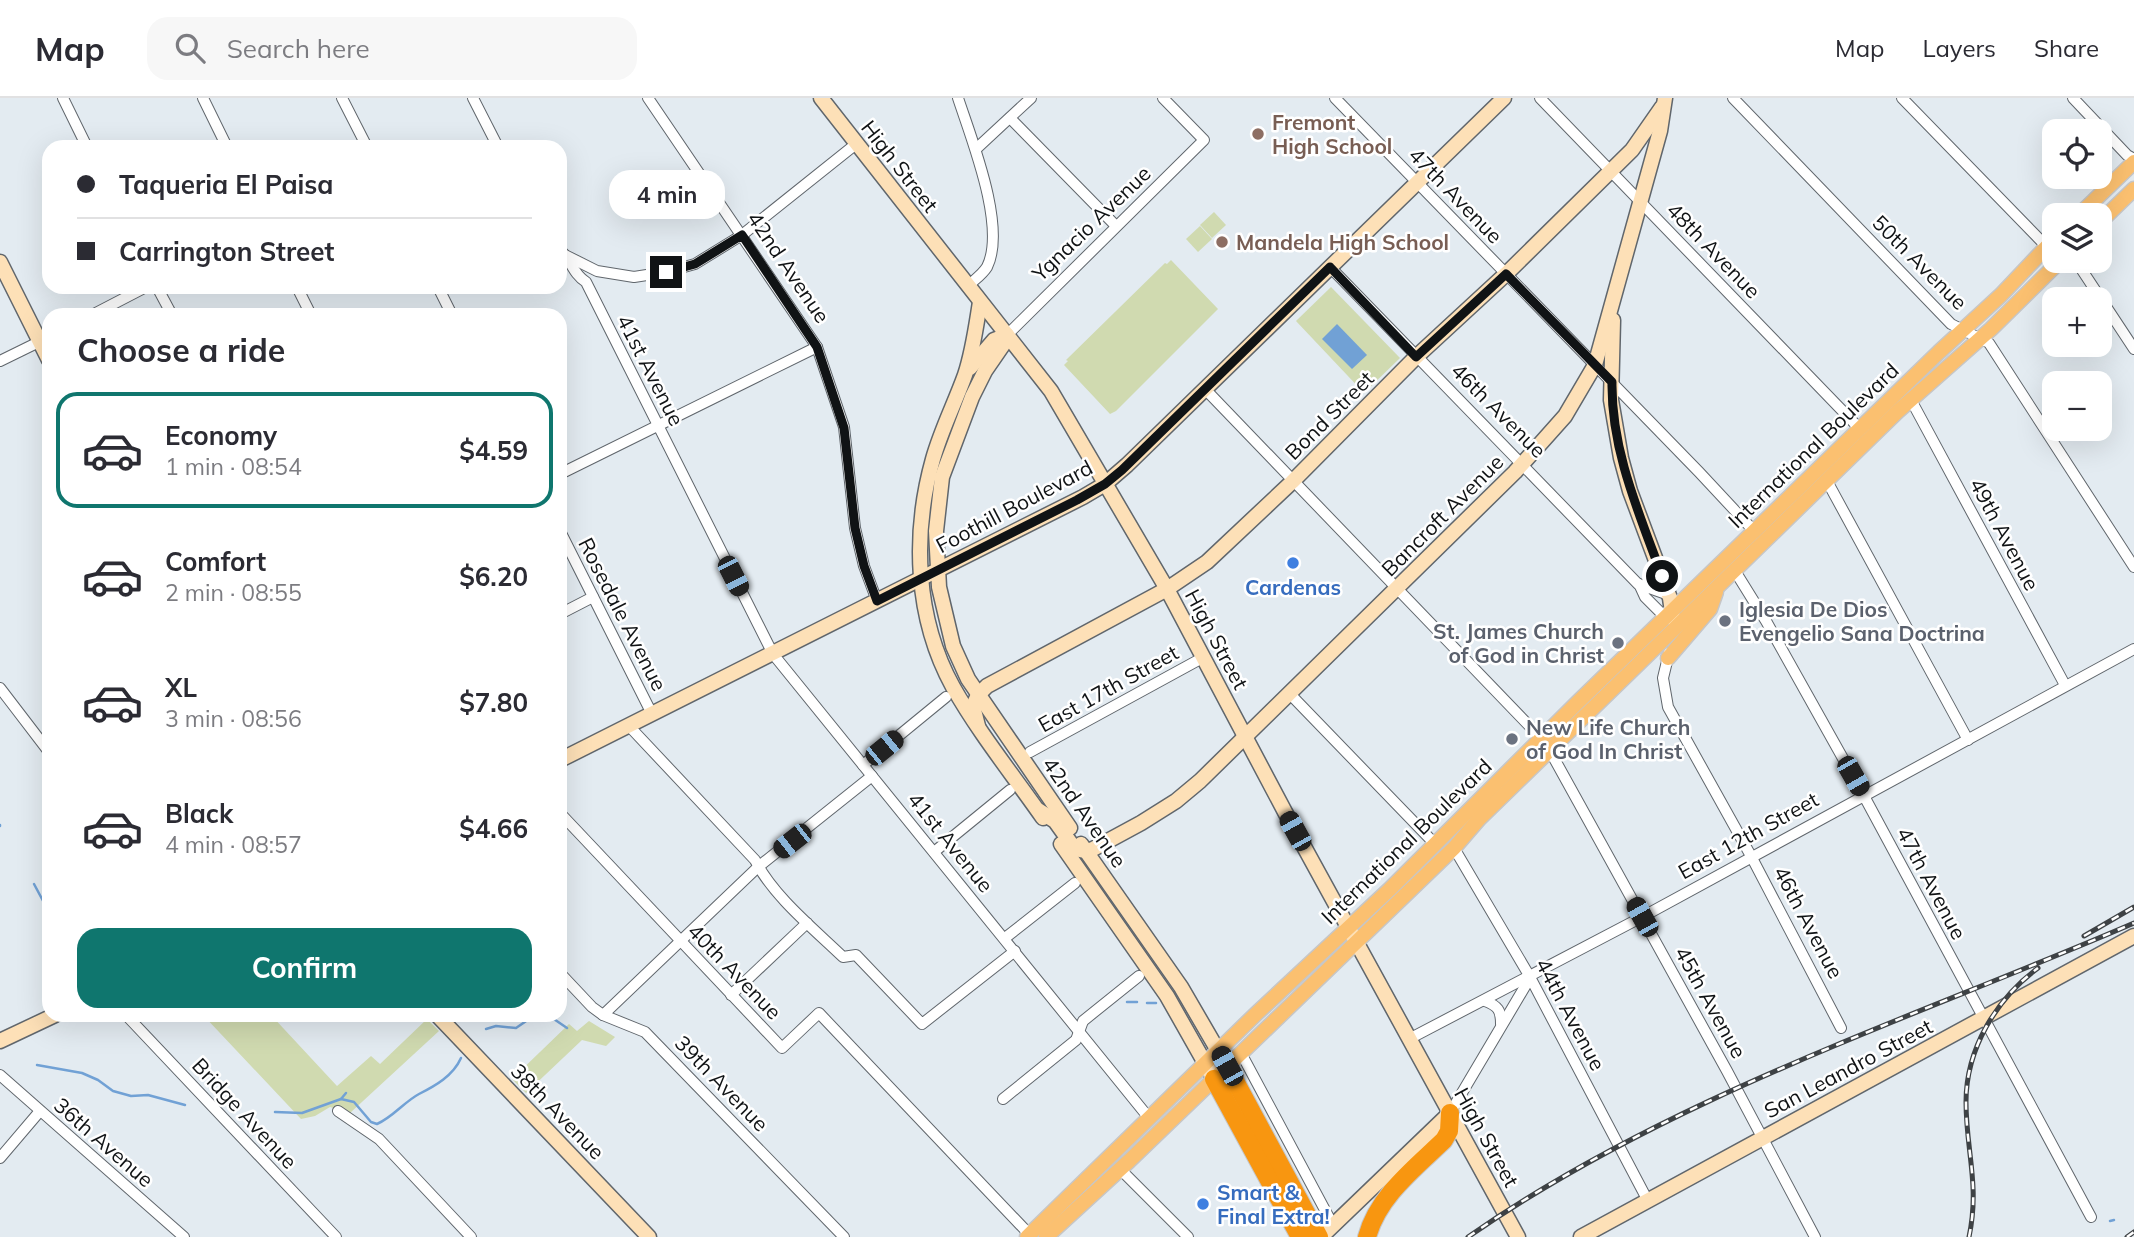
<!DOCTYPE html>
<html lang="en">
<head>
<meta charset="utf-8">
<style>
	:root { --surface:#fff; --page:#f7f7f7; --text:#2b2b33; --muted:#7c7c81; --line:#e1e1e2; --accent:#0f766e }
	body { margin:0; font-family:Mulish,sans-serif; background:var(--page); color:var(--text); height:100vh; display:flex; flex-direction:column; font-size:26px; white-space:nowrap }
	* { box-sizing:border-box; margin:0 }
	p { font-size:23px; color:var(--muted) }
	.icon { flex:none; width:38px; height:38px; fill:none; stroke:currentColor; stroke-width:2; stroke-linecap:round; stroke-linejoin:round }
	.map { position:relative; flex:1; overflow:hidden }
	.drawer { position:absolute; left:42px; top:210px; width:525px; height:714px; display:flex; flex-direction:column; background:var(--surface); border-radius:21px; box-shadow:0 7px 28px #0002 }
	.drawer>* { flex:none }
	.top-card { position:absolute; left:42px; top:42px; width:525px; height:154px; border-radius:21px; box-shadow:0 7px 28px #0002; display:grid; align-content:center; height:154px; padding:0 35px; background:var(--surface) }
	.fabs { position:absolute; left:2042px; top:21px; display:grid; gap:14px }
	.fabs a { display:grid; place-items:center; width:70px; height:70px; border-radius:14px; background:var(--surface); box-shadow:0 7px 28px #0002; font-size:35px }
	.end { position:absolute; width:32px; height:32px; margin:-16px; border:9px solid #101315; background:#fff; box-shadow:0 0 0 4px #fff }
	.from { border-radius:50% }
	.bubble { position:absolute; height:49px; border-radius:21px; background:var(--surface); box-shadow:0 7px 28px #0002; font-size:23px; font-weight:700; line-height:49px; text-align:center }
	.car { position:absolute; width:21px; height:42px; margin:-21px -10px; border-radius:9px; box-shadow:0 0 5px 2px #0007; background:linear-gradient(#222 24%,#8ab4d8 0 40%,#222 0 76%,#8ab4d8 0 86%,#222 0) }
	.top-card b { display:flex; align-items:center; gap:24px; height:66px; font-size:26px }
	.top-card b+b { border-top:2px solid var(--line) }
	.top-card i { width:18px; height:18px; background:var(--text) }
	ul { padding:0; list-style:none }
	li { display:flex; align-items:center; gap:21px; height:116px; margin:0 14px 10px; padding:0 21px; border:4px solid transparent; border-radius:21px }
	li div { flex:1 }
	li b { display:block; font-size:26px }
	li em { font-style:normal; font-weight:700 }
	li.on { border-color:var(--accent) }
	li>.icon { width:63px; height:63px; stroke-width:1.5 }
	h2 { padding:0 35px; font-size:32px; line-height:84px }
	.cta { display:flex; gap:14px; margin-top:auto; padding:14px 35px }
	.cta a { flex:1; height:80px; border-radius:21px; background:var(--accent); color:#fff; font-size:28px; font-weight:700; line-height:80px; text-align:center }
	header { display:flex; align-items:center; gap:42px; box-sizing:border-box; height:98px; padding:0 35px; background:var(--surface); border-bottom:2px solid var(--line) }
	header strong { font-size:33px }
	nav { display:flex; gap:38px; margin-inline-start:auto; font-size:24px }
	.search { width:490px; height:63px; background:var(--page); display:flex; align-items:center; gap:18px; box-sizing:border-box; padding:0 24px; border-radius:21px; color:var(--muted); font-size:26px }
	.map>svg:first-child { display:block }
	.green { fill:#d0dab0 }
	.water { fill:#71a1d5 }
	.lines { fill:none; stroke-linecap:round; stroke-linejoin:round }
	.stream { stroke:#71a1d5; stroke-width:2.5 }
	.street-casing { stroke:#60666c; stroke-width:12 }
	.secondary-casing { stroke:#60666c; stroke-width:17 }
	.primary-casing { stroke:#c6c6c7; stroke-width:17 }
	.highway-casing { stroke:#c6c6c7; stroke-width:20 }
	.street { stroke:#fff; stroke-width:10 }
	.secondary { stroke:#fde0b7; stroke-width:14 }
	.primary { stroke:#fbc070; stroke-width:14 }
	.highway { stroke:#f89610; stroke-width:18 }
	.rail-casing { stroke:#3e4245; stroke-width:5 }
	.rail { stroke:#fff; stroke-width:2.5; stroke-dasharray:8; stroke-linecap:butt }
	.route { stroke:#101315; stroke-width:9 }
	.education-dot { fill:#8d6e63; stroke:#fff; stroke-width:2.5 }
	.shop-dot { fill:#3f7fe0; stroke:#fff; stroke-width:2.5 }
	.worship-dot { fill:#6b7280; stroke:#fff; stroke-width:2.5 }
	.labels { text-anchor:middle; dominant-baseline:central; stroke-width:5; stroke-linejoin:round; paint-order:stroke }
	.education-label { font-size:21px; font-weight:bold; fill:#785e54; stroke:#fff; text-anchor:start }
	.street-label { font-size:21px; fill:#101315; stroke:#fff }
	.shop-label { font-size:21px; font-weight:bold; fill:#366cbe; stroke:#fff }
	.worship-label { font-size:21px; font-weight:bold; fill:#5b616d; stroke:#fff; text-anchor:start }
</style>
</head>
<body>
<header>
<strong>Map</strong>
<div class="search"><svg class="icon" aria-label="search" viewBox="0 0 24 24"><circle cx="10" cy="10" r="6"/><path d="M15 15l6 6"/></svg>Search here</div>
<nav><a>Map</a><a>Layers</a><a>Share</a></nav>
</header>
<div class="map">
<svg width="2134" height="1139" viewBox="0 0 2134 1139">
	<rect width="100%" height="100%" fill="#e3ebf1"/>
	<g class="green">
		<path d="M 1214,114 L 1226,127 L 1212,140 L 1200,127 Z"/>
		<path d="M 1200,128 L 1212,141 L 1198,154 L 1186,141 Z"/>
		<path d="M 1171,162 L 1218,211 L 1116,313 L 1110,316 L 1064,267 L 1068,263 L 1066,262 L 1165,165 L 1167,166 Z"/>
		<path d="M 1331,189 L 1400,260 L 1364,295 L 1296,223 Z"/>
		<path d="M 203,917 L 271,917 L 337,988 L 371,958 L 380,966 L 427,921 L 439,933 L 350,1015 L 330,1009 L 315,1018 L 301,1021 Z"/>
		<path d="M 589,923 L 615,939 L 606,948 L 582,942 L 526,995 L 512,981 L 569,926 L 577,933 Z"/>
	</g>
	<path class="water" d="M 1337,226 L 1367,257 L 1352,271 L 1322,241 Z"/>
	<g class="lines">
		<g class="stream">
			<path d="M 0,727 L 0,728"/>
			<path d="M 34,786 L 49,814"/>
			<path d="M 1127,904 L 1137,904"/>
			<path d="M 1147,905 L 1156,905"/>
			<path d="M 548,917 L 567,930"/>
			<path d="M 486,931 L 496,928 L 516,930 L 535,917"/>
			<path d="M 37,967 L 82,975 L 98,982 L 113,993 L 131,998 L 148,997 L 185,1007"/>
			<path d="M 341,1001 L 346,995"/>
			<path d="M 275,1014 L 302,1015 L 341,1001 L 354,1004 L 371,1024 L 377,1026 C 393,1019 404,1004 419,996 C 435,988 453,978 461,960"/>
			<path d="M 2110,1123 L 2114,1122"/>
		</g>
		<g class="street-casing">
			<g id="street">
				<path d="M 63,0 L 87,49"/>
				<path d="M 203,0 L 227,49"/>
				<path d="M 342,0 L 367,49"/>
				<path d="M 473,0 L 498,49"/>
				<path d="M 648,0 L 817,249 L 844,329 L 855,430 L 864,468 L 877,503"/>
				<path d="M 958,0 C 971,40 1007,129 987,169 C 982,177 974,182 968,188"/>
				<path d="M 1335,0 L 1699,374 L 1754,433"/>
				<path d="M 1540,0 L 1860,331"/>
				<path d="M 1733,0 L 1951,226 L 1989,245 L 2134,469"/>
				<path d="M 1902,0 L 2047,149"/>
				<path d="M 2073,0 L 2127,57 L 2134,61"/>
				<path d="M 1010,20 L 1116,128"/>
				<path d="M 976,51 L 1031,0"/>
				<path d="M 560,152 C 571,161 572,175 586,184 L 773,556 L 1149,1020"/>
				<path d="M 565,157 L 597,173 L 634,179 L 666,174 L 695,166 L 742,137 L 856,46"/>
				<path d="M 2076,163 L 2134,251"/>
				<path d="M 1330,169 L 1638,486 L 1669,497"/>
				<path d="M 157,189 L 172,217"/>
				<path d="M 297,189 L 311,217"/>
				<path d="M 438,189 L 452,217"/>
				<path d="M 92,217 L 146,189"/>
				<path d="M 1007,237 L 1204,42 L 1163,0"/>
				<path d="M 0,263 L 49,239"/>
				<path d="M 1205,291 L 1541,640"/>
				<path d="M 1911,302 L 2065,587"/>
				<path d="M 560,376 L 817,249"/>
				<path d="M 1827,383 L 1968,642"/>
				<path d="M 560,433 L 652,616"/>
				<path d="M 1735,473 L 1766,523 L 1864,698 L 2091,1119"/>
				<path d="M 1639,486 L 1645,499 L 1666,520"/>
				<path d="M 560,516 L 593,499"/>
				<path d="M 1669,555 L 1663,580 L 1668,609 L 1751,758 L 1841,930"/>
				<path d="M 0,590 L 49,654"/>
				<path d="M 1289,595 L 1436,747"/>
				<path d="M 629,628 L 755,762 C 773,798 814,831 843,859 L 856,857 L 922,926 L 1015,853"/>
				<path d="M 1550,653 L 1727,973 L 1815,1139"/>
				<path d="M 1030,654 L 1204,559"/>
				<path d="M 863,667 L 946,599"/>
				<path d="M 560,715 L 782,950 L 819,915 L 1029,1136"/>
				<path d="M 1454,750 L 1530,879 L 1648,1103"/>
				<path d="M 934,754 L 1010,692"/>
				<path d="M 1005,840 L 1075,785"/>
				<path d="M 560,875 L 592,909 L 603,917 L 645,934 L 844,1139"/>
				<path d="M 731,897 L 807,825"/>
				<path d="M 1485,903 C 1498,908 1501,912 1501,926"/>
				<path d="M 126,917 L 336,1139"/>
				<path d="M 603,917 L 758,769 L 872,678"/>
				<path d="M 1409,941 L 1642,819 L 2134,551"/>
				<path d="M 1241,955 L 1333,1127"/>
				<path d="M 0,977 L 184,1139"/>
				<path d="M 1003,1001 L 1076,942 L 1083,923 L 1139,878"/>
				<path d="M 338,1013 L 379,1041 L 471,1139"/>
				<path d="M 1450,1015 L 1530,880"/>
				<path d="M 0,1060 L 40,1013"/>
				<path d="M 1120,1071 L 1188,1139"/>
			</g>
		</g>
		<g class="secondary-casing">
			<g id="secondary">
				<path d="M 821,0 L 1051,293 L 1167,491 L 1285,714 L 1518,1139"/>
				<path d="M 0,164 L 49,262"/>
				<path d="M 980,204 C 976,229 973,253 965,277 C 955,305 941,332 933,361 C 912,436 915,520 953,589 C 979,635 1013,677 1043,720"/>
				<path d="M 1613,222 L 1611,302 L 1621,360 L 1630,393 L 1670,500 L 1673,521"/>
				<path d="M 1007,237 L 1005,244 L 985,273 L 972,299 L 942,379 L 936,433 L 939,489 L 953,548 L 968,581 L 1070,730"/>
				<path d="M 970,270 L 994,242 L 1007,237"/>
				<path d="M 978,628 L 973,608 L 978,597 L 987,588 L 1167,491 L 1207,464 L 1292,384 L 1416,259 L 1506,176 L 1632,52 L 1662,9"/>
				<path d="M 560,662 L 1083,399 L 1105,386 L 1127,367 L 1504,0"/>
				<path d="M 1038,712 L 1055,723 L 1075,751 L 1086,753 L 1093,751 L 1141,725 L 1176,703 L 1200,683 L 1515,374 L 1565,318 L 1595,267 L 1660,33 L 1665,0"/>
				<path d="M 1061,746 L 1167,898 L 1214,981"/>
				<path d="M 1081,746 L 1181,889 L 1224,963"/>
				<path d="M 437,917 L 649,1139"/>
				<path d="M 0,943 L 55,917"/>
				<path d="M 1321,1139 L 1450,1015"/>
				<path d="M 1581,1139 L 2134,838"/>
			</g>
		</g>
		<g class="primary-casing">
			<g id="primary">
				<path d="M 2079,117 L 2134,64"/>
				<path d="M 2100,124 L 2134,91"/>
				<path d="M 1668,560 L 1710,511 L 1716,494"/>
				<path d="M 1027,1139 L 1257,915 L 1389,792 L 1577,605 L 1939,254 L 2001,197 L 2054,141"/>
				<path d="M 1046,1139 L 1129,1063 L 1454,750 L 1479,721 L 1897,314 L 1991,231 L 2060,163"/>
			</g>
		</g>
		<g class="highway-casing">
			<g id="highway">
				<path d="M 1227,968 L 1319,1139"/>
				<path d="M 1214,981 L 1300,1139"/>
				<path d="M 1367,1139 C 1378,1098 1415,1070 1444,1042 L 1449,1033 L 1450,1015"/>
			</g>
		</g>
		<use href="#street" class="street"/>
		<use href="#secondary" class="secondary"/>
		<use href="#primary" class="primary"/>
		<use href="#highway" class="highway"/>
		<g class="rail-casing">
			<g id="rail">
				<path d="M 2084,838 L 2134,809"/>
				<path d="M 1468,1139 C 1671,998 1909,922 2134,825"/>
				<path d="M 1969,1139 C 1980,1087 1966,1053 1966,1004 C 1966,951 1996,901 2038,870"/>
				<path d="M 2127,1139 L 2134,1134"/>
			</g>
		</g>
		<use href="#rail" class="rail"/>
	</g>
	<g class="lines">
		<path class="route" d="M 666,174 L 695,166 L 742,137 L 817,249 L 844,330 L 855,430 L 864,468 L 877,503 L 1077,402 L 1105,386 L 1122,372 L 1330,169 L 1416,259 L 1506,176 L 1612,284 C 1611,352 1639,415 1662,478"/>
	</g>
	<g class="education-dot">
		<circle cx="1258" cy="36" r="7"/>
		<circle cx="1222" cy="144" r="7"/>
	</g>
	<g class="shop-dot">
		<circle cx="1293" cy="465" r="7"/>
		<circle cx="1203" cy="1106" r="7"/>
	</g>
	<g class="worship-dot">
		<circle cx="1725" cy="523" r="7"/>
		<circle cx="1618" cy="545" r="7"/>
		<circle cx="1512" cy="641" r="7"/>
	</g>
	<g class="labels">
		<g class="education-label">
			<text x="1272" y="24">Fremont<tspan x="1272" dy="24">High School</tspan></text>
			<text x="1236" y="144">Mandela High School</text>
		</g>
		<g class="street-label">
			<text transform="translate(900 68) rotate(52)">High Street</text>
			<text transform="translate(1456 97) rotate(46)">47th Avenue</text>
			<text transform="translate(1091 125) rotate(-44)">Ygnacio Avenue</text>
			<text transform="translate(1714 152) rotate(46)">48th Avenue</text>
			<text transform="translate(1920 164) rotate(45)">50th Avenue</text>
			<text transform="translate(789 169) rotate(56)">42nd Avenue</text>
			<text transform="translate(651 272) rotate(63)">41st Avenue</text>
			<text transform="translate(1499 312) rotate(45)">46th Avenue</text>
			<text transform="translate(1329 317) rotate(-45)">Bond Street</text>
			<text transform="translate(1813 347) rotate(-44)">International Boulevard</text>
			<text transform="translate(1014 408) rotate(-28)">Foothill Boulevard</text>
			<text transform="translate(1442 417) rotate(-45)">Bancroft Avenue</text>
			<text transform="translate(2005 436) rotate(62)">49th Avenue</text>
			<text transform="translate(623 516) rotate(63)">Rosedale Avenue</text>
			<text transform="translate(1217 541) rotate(62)">High Street</text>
			<text transform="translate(1108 590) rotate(-29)">East 17th Street</text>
			<text transform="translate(1085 714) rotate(55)">42nd Avenue</text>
			<text transform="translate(1748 737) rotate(-29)">East 12th Street</text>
			<text transform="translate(1406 743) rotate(-44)">International Boulevard</text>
			<text transform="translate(951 744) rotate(51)">41st Avenue</text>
			<text transform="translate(1932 785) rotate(62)">47th Avenue</text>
			<text transform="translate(1809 824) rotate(62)">46th Avenue</text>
			<text transform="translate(735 873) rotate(46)">40th Avenue</text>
			<text transform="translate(1711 904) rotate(61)">45th Avenue</text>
			<text transform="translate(1571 916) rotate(62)">44th Avenue</text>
			<text transform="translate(1848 970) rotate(-28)">San Leandro Street</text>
			<text transform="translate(722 985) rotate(46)">39th Avenue</text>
			<text transform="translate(558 1013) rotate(46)">38th Avenue</text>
			<text transform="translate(245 1015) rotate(47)">Bridge Avenue</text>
			<text transform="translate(1487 1039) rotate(61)">High Street</text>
			<text transform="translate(104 1044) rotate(41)">36th Avenue</text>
		</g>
		<g class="shop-label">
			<text x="1293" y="489">Cardenas</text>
			<text x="1217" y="1094" text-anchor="start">Smart &amp;<tspan x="1217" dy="24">Final Extra!</tspan></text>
		</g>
		<g class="worship-label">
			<text x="1739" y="511">Iglesia De Dios<tspan x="1739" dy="24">Evengelio Sana Doctrina</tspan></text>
			<text x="1604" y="533" text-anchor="end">St. James Church<tspan x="1604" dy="24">of God in Christ</tspan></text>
			<text x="1526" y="629">New Life Church<tspan x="1526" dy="24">of God In Christ</tspan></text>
		</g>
	</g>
</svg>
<div class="fabs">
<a><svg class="icon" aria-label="locate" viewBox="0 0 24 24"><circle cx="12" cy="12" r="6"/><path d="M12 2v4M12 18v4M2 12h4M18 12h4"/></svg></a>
<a><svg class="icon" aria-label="layers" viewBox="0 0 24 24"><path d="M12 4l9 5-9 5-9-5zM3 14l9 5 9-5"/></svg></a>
<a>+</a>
<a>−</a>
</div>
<i class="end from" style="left:1662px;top:478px"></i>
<i class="end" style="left:666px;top:174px"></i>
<div class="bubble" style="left:609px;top:72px;width:116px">4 min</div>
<i class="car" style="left:733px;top:478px;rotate:153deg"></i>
<i class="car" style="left:884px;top:650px;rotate:51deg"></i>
<i class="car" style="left:1853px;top:678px;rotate:150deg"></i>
<i class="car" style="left:1295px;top:733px;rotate:331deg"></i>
<i class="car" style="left:792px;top:743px;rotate:232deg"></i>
<i class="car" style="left:1642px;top:819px;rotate:331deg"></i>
<i class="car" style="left:1227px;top:968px;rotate:331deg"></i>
<div class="top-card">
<b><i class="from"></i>Taqueria El Paisa</b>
<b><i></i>Carrington Street</b>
</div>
<section class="drawer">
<h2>Choose a ride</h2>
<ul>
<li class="on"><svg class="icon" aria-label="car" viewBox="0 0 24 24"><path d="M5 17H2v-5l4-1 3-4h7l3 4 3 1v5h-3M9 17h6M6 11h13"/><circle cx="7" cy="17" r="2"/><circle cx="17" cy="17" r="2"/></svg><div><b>Economy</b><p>1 min · 08:54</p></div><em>$4.59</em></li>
<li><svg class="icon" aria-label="car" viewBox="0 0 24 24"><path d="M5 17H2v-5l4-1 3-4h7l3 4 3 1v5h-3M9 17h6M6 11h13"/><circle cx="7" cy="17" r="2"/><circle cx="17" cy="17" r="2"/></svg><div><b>Comfort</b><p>2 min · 08:55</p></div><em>$6.20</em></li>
<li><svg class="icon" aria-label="car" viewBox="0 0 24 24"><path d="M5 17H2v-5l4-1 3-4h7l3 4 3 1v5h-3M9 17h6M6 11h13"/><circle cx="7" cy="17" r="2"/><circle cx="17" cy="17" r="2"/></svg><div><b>XL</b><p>3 min · 08:56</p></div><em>$7.80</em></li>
<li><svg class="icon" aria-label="car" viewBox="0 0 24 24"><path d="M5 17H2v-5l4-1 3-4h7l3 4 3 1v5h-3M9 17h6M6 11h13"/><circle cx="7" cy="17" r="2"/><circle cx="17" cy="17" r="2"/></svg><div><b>Black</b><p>4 min · 08:57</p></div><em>$4.66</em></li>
</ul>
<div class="cta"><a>Confirm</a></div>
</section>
</div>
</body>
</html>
